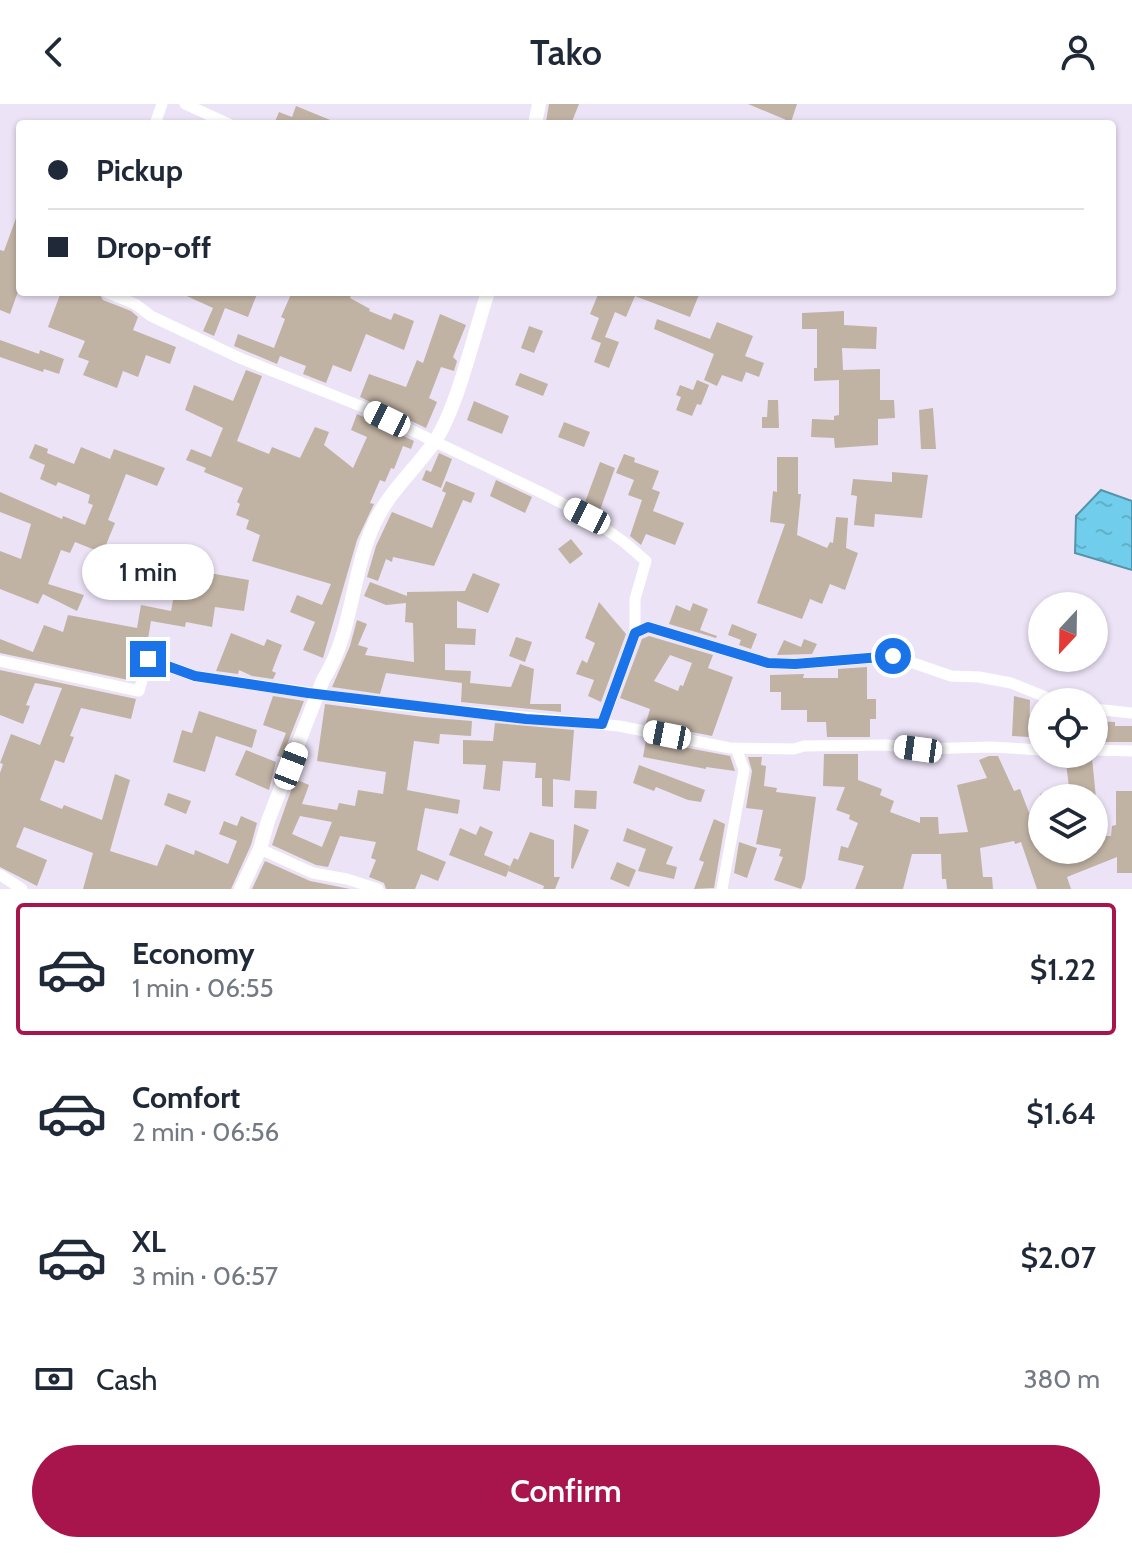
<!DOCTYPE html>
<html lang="en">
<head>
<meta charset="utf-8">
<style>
	:root { --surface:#fff; --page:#f2f2f3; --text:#1f2937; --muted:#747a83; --line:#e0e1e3; --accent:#a8144c }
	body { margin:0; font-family:Cabin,sans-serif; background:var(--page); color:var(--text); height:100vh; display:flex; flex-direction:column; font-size:30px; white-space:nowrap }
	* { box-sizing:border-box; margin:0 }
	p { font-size:26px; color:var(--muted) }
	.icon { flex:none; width:44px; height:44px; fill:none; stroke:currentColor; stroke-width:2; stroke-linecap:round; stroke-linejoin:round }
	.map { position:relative; height:785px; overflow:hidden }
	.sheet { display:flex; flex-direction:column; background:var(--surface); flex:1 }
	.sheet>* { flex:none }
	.hud { position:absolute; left:16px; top:16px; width:1100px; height:176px; border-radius:8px; box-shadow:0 2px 6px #0004; display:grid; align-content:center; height:176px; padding:0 32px; background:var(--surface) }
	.needle { width:52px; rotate:202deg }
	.fabs { position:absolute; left:1028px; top:488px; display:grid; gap:16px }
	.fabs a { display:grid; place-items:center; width:80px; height:80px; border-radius:50%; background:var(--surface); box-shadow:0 2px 6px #0004; font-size:40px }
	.end { position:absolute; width:36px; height:36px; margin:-18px; border:10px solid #1a73e8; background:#fff; box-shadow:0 0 0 4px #fff }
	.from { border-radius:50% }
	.bubble { position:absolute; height:56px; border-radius:28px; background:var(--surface); box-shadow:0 2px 6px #0004; font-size:26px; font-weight:600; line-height:56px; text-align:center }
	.car { position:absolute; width:24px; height:48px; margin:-24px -12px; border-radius:10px; box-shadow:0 0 6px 2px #0007; background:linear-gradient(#fff 24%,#345 0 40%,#fff 0 76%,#345 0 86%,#fff 0) }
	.hud b { display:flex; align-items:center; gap:28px; height:76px; font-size:30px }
	.hud b+b { border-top:2px solid var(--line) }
	.hud i { width:20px; height:20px; background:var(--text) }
	ul { padding:14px 0 0; list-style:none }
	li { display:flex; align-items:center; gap:24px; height:132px; margin:0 16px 12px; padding:0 16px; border:4px solid transparent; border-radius:8px }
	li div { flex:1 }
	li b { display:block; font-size:30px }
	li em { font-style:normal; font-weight:600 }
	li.current { border-color:var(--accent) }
	li>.icon { width:72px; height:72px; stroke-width:1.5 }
	.pay { display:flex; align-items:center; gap:20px; height:88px; padding:0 32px; font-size:30px }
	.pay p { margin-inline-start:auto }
	.primary-button { display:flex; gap:16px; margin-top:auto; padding:16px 32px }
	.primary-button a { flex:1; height:92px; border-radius:48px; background:var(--accent); color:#fff; font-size:32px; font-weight:600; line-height:92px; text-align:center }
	header { display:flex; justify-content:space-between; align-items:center; height:104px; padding:0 32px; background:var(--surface); font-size:36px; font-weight:600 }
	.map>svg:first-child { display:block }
	.water { fill:url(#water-ripples); stroke:#5394aa; stroke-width:2 }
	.building { fill:#c1b3a4; fill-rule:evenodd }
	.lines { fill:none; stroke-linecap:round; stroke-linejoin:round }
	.minor { stroke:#fff; stroke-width:11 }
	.tertiary { stroke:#fff; stroke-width:14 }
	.route { stroke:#1a73e8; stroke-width:10 }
</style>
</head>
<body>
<header><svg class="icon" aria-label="back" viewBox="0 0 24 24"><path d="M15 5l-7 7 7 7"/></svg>Tako<svg class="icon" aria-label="person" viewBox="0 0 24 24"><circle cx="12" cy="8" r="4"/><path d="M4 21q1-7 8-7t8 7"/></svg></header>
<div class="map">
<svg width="1132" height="785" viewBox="0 0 1132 785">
	<defs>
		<pattern id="water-ripples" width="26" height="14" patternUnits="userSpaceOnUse" patternTransform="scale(2)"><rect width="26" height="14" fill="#70ceec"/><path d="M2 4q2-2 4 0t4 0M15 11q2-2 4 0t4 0" fill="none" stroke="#60b0c9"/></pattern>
	</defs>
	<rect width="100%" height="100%" fill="#ece3f6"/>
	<path class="water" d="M 1101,386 L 1132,397 L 1132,466 L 1075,449 L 1076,412 Z"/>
	<g class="building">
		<path d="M 549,0 L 579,0 L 571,20 L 546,18 Z"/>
		<path d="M 748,0 L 797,0 L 791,18 Z"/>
		<path d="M 296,2 L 340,20 L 274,20 L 279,8 L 292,13 Z"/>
		<path d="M 19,106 L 20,182 L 10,210 L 0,206 L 0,146 L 4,147 Z"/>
		<path d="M 61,188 L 98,188 L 103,196 L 131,207 L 138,213 L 133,226 L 176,243 L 170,260 L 146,251 L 138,273 L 123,267 L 117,284 L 83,271 L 89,257 L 78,253 L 85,237 L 48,223 Z"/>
		<path d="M 178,188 L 251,188 L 257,190 L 248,213 L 225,204 L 214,232 L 203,227 L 213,204 Z"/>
		<path d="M 292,188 L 352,188 L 350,194 L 370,205 L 369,207 L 391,216 L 394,209 L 414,217 L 404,246 L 366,230 L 351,268 L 333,261 L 326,279 L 303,270 L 306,262 L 280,252 L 277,260 L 234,242 L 238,230 L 274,244 L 285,215 L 281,213 Z"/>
		<path d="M 599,188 L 700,188 L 690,213 L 635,192 L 626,213 L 615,208 L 605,233 L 619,238 L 609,264 L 594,258 L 601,239 L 591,235 L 599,214 L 590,210 Z"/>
		<path d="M 844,207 L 844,221 L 877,223 L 876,245 L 842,244 L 843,266 L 880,265 L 880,296 L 894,296 L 895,314 L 878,315 L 878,341 L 835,344 L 834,334 L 811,333 L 812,315 L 834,316 L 834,312 L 839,311 L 839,276 L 814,277 L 814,264 L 817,264 L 817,225 L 802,225 L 802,209 Z"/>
		<path d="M 440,210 L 466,221 L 453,253 L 457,257 L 454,267 L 441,263 L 429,294 L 437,298 L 426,324 L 360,293 L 369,270 L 406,283 L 417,256 L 423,259 Z"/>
		<path d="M 657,215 L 710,235 L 717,218 L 753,232 L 745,252 L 764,259 L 759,273 L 746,268 L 742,278 L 722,271 L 717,282 L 704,276 L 714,250 L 654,225 Z"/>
		<path d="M 529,222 L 543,227 L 534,249 L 521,244 Z"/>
		<path d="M 0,236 L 39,250 L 40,246 L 64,255 L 59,270 L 44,265 L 43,268 L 0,253 Z"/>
		<path d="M 246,266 L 262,272 L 237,337 L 269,350 L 272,343 L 300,354 L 315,323 L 329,328 L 324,341 L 353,364 L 367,333 L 351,326 L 357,310 L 414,337 L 411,345 L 403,342 L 394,365 L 391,364 L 385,378 L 380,376 L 370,399 L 374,400 L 357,436 L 323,554 L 303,546 L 315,518 L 290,508 L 297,491 L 322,501 L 331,480 L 252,457 L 260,431 L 246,425 L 249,416 L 236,411 L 240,400 L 237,398 L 243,384 L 204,368 L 206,364 L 186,356 L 191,345 L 211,353 L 223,324 L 185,306 L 194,281 L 233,297 Z"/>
		<path d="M 520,269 L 548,280 L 543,292 L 515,281 Z"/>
		<path d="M 697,276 L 709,281 L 701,301 L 697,300 L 692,312 L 676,306 L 681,293 L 676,291 L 680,281 L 693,286 Z"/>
		<path d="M 768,296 L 778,296 L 779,324 L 762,324 L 762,313 L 767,313 Z"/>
		<path d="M 474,297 L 509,312 L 502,330 L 467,316 Z"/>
		<path d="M 933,304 L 936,345 L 921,345 L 919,306 Z"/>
		<path d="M 564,318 L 590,328 L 584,343 L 558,333 Z"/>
		<path d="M 35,340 L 48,345 L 47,349 L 74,360 L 81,343 L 110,355 L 114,345 L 165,364 L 157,382 L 126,370 L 108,416 L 115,419 L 103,448 L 135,452 L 133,476 L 144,478 L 141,495 L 110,492 L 112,473 L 99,470 L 100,448 L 75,438 L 70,449 L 61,446 L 48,480 L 84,491 L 77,507 L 43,490 L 38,500 L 0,485 L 0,447 L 21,455 L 31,420 L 0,408 L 0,388 L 62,415 L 63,412 L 85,421 L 93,401 L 88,399 L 90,391 L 58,378 L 56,382 L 40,375 L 45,361 L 29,354 Z"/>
		<path d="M 439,349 L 452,355 L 441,384 L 422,376 L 426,366 L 431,368 Z"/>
		<path d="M 624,350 L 635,354 L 634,358 L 659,367 L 652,385 L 660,388 L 653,407 L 684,419 L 675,441 L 646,430 L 641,441 L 630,432 L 642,396 L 628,391 L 634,376 L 616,369 Z"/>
		<path d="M 777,353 L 798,353 L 798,390 L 801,390 L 797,431 L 827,444 L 830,438 L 833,439 L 836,413 L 848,414 L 846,444 L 858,449 L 845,486 L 830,480 L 822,500 L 810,495 L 802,515 L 757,499 L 785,420 L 770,418 L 773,387 L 777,388 Z"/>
		<path d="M 600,358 L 615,364 L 599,409 L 584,401 Z"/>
		<path d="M 892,368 L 928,371 L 922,414 L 875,410 L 874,423 L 854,421 L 857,392 L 851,391 L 853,375 L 892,378 Z"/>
		<path d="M 496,376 L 532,393 L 525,409 L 490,392 Z"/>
		<path d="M 446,377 L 475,389 L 471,399 L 463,396 L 434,462 L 393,453 L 392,458 L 386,455 L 378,477 L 367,473 L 376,442 L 392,408 L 432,424 L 446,389 L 442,387 Z"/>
		<path d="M 571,435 L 583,450 L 570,460 L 558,445 Z"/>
		<path d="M 183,443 L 202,447 L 198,467 L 249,476 L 244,507 L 215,503 L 212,523 L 186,518 L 185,523 L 151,517 L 146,547 L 140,552 L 133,577 L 0,549 L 0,535 L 33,548 L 44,521 L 63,528 L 68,511 L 137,524 L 141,501 L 171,507 Z"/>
		<path d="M 473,469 L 500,480 L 488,509 L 457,497 L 457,524 L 476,525 L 475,541 L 445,540 L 445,566 L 471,567 L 470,579 L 511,583 L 520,560 L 534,565 L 530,600 L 561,600 L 561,608 L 461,598 L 462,579 L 386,569 L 380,590 L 332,583 L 350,542 L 357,516 L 367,520 L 358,541 L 368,544 L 365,551 L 414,558 L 413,519 L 405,518 L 406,499 L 386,501 L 364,492 L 370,478 L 407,492 L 407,488 L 465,487 Z"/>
		<path d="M 599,498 L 626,530 L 601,598 L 588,592 L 594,576 L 576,570 L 582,556 L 587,559 L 595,539 L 585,534 Z"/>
		<path d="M 693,499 L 708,505 L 700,526 L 717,532 L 716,534 L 669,520 L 676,501 L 690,507 Z"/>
		<path d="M 732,520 L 757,530 L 751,545 L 739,541 L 741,536 L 728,531 Z"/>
		<path d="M 231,529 L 264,542 L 267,535 L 282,541 L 272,567 L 276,569 L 273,575 L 252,572 L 239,566 L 238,570 L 216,567 Z"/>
		<path d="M 649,532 L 713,551 L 708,564 L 733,573 L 712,632 L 646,619 L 650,605 L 620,594 L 642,535 ZM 670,551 L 692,559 L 683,582 L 680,581 L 678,587 L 654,577 Z"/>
		<path d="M 516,533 L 532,538 L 525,558 L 509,552 Z"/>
		<path d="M 804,535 L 817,540 L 812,550 L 777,551 L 784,536 L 801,543 Z"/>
		<path d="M 867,563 L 867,595 L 876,595 L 876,615 L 870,615 L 870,633 L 827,633 L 826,618 L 807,618 L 807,606 L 781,606 L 781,588 L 770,588 L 770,571 L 804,570 L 803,574 L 838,574 L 838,565 Z"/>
		<path d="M 0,566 L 136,595 L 131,615 L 81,604 L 70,632 L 74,633 L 64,659 L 55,656 L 40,696 L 62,705 L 64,701 L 102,716 L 115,670 L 130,676 L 110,747 L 157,762 L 166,740 L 194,751 L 195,746 L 228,760 L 237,737 L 219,730 L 224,717 L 237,722 L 241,712 L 257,719 L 251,741 L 231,785 L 83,785 L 93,749 L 24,723 L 16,743 L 47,756 L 37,782 L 0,763 L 0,669 L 3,660 L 0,659 L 11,630 L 40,641 L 62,584 L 35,579 L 26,601 L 30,602 L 23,620 L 0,611 Z"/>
		<path d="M 273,592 L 304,597 L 282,653 L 277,652 L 286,629 L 263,621 Z"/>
		<path d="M 1014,592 L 1030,596 L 1029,633 L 1012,632 Z"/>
		<path d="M 325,600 L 423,613 L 472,617 L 471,632 L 440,630 L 439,640 L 414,637 L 407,686 L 460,696 L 458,710 L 425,704 L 417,746 L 446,758 L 438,777 L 421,770 L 415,785 L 386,785 L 384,779 L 369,773 L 376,756 L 371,754 L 376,738 L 340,732 L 328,763 L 316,761 L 272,741 L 295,675 L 309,681 L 302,700 L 337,706 L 339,699 L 355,702 L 358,686 L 383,690 L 386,668 L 317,657 ZM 300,712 L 332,718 L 322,743 L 292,730 Z"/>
		<path d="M 199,607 L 257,626 L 252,644 L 216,632 L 205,668 L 173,658 L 182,626 L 192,629 Z"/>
		<path d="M 1094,617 L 1115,618 L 1115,622 L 1132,622 L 1132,638 L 1094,638 Z"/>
		<path d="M 495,619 L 574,626 L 570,677 L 553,675 L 553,703 L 542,702 L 542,674 L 535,674 L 536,659 L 503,657 L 500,687 L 483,685 L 486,661 L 463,660 L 463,636 L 493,637 Z"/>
		<path d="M 646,636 L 730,652 L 735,667 L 706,663 L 706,665 L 643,653 Z"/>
		<path d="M 246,646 L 276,658 L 269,686 L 235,671 Z"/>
		<path d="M 824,650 L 858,650 L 858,676 L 882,685 L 880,691 L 894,697 L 890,708 L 920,719 L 920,713 L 938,713 L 939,730 L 968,728 L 957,681 L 987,674 L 979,656 L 989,652 L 998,652 L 1014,687 L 1020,685 L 1031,714 L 1042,711 L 1042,746 L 1094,746 L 1094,732 L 1111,732 L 1112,722 L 1116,721 L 1116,687 L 1132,687 L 1132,769 L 1117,769 L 1117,753 L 1067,773 L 1071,785 L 1037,785 L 1021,738 L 1015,740 L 1014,737 L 980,744 L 983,773 L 992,773 L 993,785 L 947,785 L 946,775 L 942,775 L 941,750 L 912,750 L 903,785 L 855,785 L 864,762 L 838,756 L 841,742 L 848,744 L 858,719 L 849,715 L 850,711 L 836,706 L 845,683 L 823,682 Z"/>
		<path d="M 1087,650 L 1092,654 L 1096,694 L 1040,694 L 1040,690 L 1069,683 L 1065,651 Z"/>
		<path d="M 748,653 L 762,653 L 761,661 L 766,662 L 764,682 L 777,684 L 776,688 L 816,693 L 805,775 L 801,785 L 774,776 L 783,753 L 779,752 L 781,745 L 756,740 L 763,706 L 746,704 L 752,667 Z"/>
		<path d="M 639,661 L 705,686 L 701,698 L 688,696 L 656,683 L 654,687 L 633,679 Z"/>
		<path d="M 575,686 L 597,687 L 596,705 L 574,704 Z"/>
		<path d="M 168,689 L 191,697 L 186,710 L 164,701 Z"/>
		<path d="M 714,715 L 725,720 L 714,784 L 694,785 L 704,758 L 699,756 Z"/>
		<path d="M 574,720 L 589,726 L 573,765 L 571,764 Z"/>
		<path d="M 480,722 L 493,728 L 484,751 L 510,762 L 506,773 L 449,751 L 460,724 L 476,731 Z"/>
		<path d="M 627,724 L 673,743 L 666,760 L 677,763 L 674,775 L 638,767 L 646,745 L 623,737 Z"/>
		<path d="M 530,728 L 554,736 L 554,773 L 560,773 L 555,785 L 543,785 L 544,782 L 508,767 L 514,754 L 518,756 Z"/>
		<path d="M 739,738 L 757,744 L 747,774 L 734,769 Z"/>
		<path d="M 265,757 L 310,777 L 350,785 L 252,785 Z"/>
		<path d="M 617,758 L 636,766 L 629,783 L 610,775 Z"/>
	</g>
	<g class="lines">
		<g class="minor">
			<path d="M 185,0 L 229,20"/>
			<path d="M 155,20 L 162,0"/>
			<path d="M 106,188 L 135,200 L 151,212 L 242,255 L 363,303 L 540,388 L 587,412 L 624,438 L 646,457 L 635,495 L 635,529"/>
			<path d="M 0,557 L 139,587 L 148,555 L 195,572 L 387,600 L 619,622 L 730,644 L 794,645 L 804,642 L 887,641 L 918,645 L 991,643 L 1042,646"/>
			<path d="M 1094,605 L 1132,609"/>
			<path d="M 602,620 L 635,529 L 648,523 L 768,559 L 795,560 L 893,552 L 951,572 L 979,573 L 1011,579 L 1058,598"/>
			<path d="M 1094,646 L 1132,647"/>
			<path d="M 260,745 L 313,769 L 347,775 L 378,785"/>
			<path d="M 0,771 L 22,785"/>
			<path d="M 722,785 L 744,666 L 736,644"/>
		</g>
		<g class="tertiary">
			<path d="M 535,20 L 539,0"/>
			<path d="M 241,785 L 260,745 L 268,717 L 323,576 C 353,529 351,470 374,420 C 390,386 414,367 435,337 C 458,302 474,230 488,188"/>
		</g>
	</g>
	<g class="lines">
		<path class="route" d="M 148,555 L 195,572 L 308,589 L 526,615 L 602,620 L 635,529 L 648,523 L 768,559 L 795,560 L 893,552"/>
	</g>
</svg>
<div class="fabs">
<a><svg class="needle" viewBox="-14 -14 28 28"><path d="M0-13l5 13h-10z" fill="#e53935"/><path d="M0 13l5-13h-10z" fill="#747a83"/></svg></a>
<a><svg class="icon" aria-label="locate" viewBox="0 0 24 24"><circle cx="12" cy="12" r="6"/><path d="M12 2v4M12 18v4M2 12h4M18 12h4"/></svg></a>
<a><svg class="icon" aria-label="layers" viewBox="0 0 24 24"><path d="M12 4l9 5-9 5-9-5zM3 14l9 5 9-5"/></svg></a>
</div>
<i class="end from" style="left:893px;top:552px"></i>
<i class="end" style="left:148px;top:555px"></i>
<div class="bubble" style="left:82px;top:440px;width:132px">1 min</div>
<i class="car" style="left:387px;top:315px;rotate:296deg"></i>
<i class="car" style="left:587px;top:412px;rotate:297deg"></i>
<i class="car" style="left:667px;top:631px;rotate:281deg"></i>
<i class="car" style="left:918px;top:645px;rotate:278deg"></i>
<i class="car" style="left:291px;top:662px;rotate:21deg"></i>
<div class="hud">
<b><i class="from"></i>Pickup</b>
<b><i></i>Drop-off</b>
</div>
</div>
<section class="sheet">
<ul>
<li class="current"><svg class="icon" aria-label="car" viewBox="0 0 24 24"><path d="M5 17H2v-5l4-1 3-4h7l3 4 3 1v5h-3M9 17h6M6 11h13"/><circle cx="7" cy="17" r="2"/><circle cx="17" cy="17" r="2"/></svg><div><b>Economy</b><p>1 min · 06:55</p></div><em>$1.22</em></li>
<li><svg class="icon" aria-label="car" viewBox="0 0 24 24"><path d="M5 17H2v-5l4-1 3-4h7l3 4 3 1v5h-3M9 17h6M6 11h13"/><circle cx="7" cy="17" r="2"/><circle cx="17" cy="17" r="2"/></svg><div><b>Comfort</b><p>2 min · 06:56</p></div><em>$1.64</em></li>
<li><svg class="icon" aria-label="car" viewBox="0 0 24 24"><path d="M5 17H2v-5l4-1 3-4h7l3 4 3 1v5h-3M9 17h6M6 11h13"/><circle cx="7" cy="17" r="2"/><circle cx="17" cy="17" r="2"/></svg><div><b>XL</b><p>3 min · 06:57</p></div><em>$2.07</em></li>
</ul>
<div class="pay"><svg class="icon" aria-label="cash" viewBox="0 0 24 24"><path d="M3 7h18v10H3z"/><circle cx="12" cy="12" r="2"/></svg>Cash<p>380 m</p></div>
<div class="primary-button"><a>Confirm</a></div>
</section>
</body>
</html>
